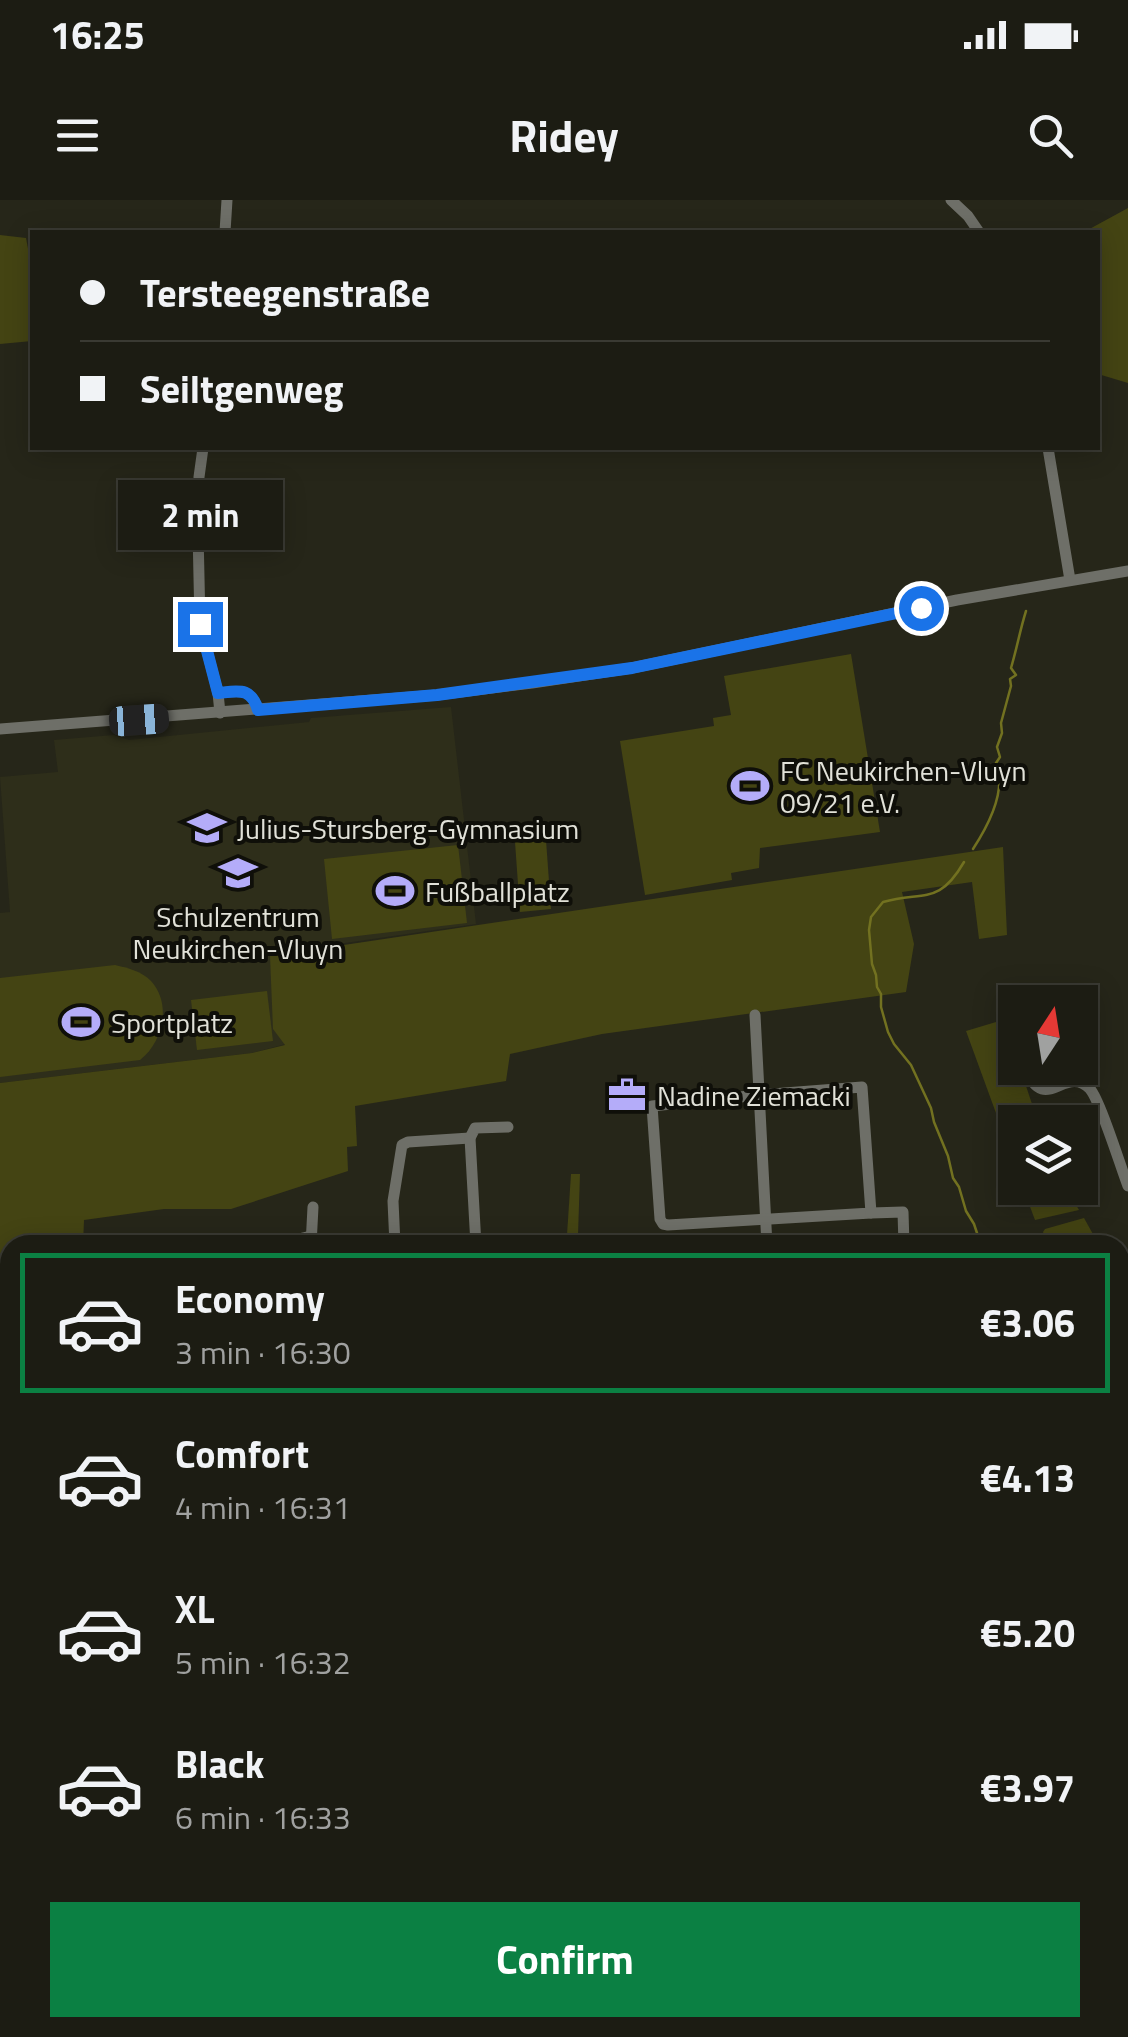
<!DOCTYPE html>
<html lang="en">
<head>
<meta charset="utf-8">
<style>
	:root { --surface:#1c1c13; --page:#292921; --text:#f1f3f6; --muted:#a0a1a0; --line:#3a3a33; --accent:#0b8043 }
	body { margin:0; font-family:"Titillium Web",sans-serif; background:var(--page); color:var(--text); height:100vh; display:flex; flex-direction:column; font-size:38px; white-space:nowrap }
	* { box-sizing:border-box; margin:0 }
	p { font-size:32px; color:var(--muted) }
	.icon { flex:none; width:55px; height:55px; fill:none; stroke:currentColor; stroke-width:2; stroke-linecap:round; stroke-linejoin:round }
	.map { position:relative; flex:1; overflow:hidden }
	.details { position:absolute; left:0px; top:1035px; width:1130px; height:802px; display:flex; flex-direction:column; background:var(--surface); border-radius:30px 30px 0 0; box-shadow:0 5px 25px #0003,0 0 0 2px var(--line) }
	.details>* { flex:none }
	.guide { position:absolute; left:30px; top:30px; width:1070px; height:220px; border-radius:0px; box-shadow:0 5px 25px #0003,0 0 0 2px var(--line); display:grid; align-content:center; height:220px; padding:0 50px; background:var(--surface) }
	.needle { width:65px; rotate:12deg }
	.controls { position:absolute; left:998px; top:785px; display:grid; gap:20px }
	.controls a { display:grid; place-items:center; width:100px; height:100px; border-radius:0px; background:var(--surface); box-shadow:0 5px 25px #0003,0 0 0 2px var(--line); font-size:50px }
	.end { position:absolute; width:45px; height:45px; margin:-22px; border:12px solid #1a73e8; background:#fff; box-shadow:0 0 0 5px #fff }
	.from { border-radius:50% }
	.bubble { position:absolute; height:70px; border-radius:0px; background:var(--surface); box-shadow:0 5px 25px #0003,0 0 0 2px var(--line); font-size:32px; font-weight:700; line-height:70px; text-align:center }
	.car { position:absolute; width:30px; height:60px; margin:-30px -15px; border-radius:12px; box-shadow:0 0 8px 2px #0007; background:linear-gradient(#222 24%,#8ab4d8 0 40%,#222 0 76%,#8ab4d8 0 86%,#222 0) }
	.guide b { display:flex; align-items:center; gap:35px; height:95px; font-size:38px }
	.guide b+b { border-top:2px solid var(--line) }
	.guide i { width:25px; height:25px; background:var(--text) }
	ul { padding:18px 0 0; list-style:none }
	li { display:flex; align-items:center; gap:30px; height:140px; margin:0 20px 15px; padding:0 30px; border:5px solid transparent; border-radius:0px }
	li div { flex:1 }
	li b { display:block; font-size:38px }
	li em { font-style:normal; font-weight:700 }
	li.active { border-color:var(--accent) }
	li>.icon { width:90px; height:90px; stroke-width:1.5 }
	.button { display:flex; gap:20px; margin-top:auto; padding:20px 50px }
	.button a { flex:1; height:115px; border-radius:0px; background:var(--accent); color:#fff; font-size:40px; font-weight:700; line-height:115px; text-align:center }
	.status { display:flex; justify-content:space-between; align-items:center; height:70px; padding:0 50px; background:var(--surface); direction:ltr }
	.status svg { height:28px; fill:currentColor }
	header { display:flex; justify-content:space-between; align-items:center; height:130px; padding:0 50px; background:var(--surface); font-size:45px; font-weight:700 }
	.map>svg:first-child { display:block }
	.built { fill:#2e2e1a }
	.green { fill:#444413 }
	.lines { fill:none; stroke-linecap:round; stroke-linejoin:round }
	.stream { stroke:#727120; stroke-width:2.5 }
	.minor { stroke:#6e6f68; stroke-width:11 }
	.major { stroke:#b8b9aa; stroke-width:15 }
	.rail-casing { stroke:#b5b5ab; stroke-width:6 }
	.rail { stroke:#0f0f09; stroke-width:2.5; stroke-dasharray:8; stroke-linecap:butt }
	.route { stroke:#1a73e8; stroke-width:12 }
	.labels { text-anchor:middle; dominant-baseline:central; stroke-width:8; stroke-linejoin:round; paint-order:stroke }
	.poi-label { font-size:28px; fill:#e1e1d8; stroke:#0f0f09; text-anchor:start }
</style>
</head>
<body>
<div class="status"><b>16:25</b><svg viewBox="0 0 49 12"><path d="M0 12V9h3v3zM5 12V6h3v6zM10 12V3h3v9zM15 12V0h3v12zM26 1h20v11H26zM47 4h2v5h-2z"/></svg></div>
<header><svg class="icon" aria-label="menu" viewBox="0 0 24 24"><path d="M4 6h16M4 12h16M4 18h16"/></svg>Ridey<svg class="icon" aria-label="search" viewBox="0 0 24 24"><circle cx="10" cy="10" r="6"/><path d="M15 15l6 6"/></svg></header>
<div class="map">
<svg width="1128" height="1837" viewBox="0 0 1128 1837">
	<rect width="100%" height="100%" fill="#262619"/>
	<path class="built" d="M 451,507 L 476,724 L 276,753 L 286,844 L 252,853 L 0,883 L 0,713 L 10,712 L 0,577 L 58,572 L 54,540 L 114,535 L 129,540 L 309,522 L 311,518 Z"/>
	<g class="green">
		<path d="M 1128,8 L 1128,183 L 1098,174 L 1098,32 L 1084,32 Z"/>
		<path d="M 0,35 L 26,38 L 32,70 L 32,141 L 0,144 Z"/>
		<path d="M 851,454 L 880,632 L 760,648 L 759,668 L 731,673 L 732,680 L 645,695 L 620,541 L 714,526 L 713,518 L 731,515 L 724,476 Z"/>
		<path d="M 546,640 L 551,709 L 520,712 L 515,642 Z"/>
		<path d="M 458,645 L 467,723 L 332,739 L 324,659 Z"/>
		<path d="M 1003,647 L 1007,735 L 979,739 L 972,682 L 902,692 L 914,744 L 906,792 L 602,834 L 510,854 L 506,881 L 355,906 L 357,946 L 347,947 L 348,971 L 231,1009 L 164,1009 L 84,1020 L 83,1045 L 10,1045 L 10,1220 L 0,1202 L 0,883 L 252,853 L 285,845 L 273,829 L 270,756 Z"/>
		<path d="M 115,765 C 128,768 141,771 151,781 C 172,804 163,842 140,860 L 0,877 L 0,778 Z"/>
		<path d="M 267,791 L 273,841 L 197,850 L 191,800 Z"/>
		<path d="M 1006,819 L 1015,851 L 1015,868 L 1020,868 L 1038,922 L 1015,922 L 1015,965 L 966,831 Z"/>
		<path d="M 571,974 L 580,974 L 578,1035 L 567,1035 Z"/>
		<path d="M 1023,988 L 1066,988 L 1079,1010 L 1035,1020 Z"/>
		<path d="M 1084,1018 L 1099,1045 L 1047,1045 L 1043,1032 L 1045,1029 Z"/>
		<path d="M 1120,1099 L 1128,1118 L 1128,1436 L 1120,1437 Z"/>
		<path d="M 0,1516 L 10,1516 L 10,1572 L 0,1574 Z"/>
		<path d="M 925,1828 L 989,1828 L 991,1837 L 932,1837 Z"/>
	</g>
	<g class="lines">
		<g class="stream">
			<path d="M 973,649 C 988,626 1007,590 996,563 L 1000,557 L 997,547 L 1002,533 L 1001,523 L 1011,486 L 1010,479 L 1016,475 L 1011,468 C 1017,448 1020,430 1026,411"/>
			<path d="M 964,662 C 939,705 925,691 883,702 L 871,717 L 869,730 L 872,764 L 876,775 L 877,787 L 881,794 L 881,807 L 888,832 L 894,844 L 911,865 L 931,908 L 934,922 L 948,956 L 953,978 L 959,987 L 966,1011 L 974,1024 L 981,1045"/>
			<path d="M 836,1837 L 837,1828"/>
		</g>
		<g class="minor">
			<path d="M 951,0 L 968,16 L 979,32"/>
			<path d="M 225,32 L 227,0"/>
			<path d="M 203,248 L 199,277 L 198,331 L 200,424 L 218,493 L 220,513"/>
			<path d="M 1048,248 L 1070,380"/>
			<path d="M 218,493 C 239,491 251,487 258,510"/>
			<path d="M 0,529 L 437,495 L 532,483 L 632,468 L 957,400 L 1128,371"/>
			<path d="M 755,815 L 767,1045"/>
			<path d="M 1025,868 C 1045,917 1065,863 1090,889 C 1100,900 1121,968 1128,986"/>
			<path d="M 862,887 L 871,1013 L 668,1025 L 663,1024 L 660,1019 L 652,906 L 759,895 Z"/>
			<path d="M 871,1013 L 903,1012 L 904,1045"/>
			<path d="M 274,1045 L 311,1036"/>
			<path d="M 311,1045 L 313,1007"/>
			<path d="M 395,1045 L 393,1001 L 402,945 L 408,942 L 470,938"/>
			<path d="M 476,1045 L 470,938 L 475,928 L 508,927"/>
			<path d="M 0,1352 L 10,1393"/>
			<path d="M 0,1433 L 10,1430"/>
			<path d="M 1120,1738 L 1128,1729"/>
			<path d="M 0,1788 L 10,1805"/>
			<path d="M 22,1828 L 27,1837"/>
			<path d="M 156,1828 L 157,1837"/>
			<path d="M 301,1828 L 302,1837"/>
			<path d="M 384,1828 L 385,1837"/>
			<path d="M 534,1828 L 535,1837"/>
			<path d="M 1073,1837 L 1074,1828"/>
		</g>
		<g class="major">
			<path d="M 1120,1452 L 1128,1451"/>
			<path d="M 0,1507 L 10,1507"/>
		</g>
		<g class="rail-casing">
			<g id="rail">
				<path d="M 1120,1475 L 1128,1475"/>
				<path d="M 0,1581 L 10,1580"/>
			</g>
		</g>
		<use href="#rail" class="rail"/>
	</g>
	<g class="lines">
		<path class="route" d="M 200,424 L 218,493 C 239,491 251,487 258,510 L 437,495 L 632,468 L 921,408"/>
	</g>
	<defs>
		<g id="stadium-bare" transform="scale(3)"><path d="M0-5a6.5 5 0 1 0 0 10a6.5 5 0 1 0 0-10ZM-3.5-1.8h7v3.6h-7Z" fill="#b4acf9" stroke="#0f0f09" stroke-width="2.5" paint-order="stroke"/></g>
		<g id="school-bare" transform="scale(3)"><path d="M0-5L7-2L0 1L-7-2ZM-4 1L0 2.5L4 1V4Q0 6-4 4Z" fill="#b4acf9" stroke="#0f0f09" stroke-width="2.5" paint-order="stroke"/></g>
		<g id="office-bare" transform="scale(3)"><path d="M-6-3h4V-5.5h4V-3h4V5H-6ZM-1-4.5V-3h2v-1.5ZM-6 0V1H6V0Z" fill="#b4acf9" stroke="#0f0f09" stroke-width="2.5" paint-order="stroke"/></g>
	</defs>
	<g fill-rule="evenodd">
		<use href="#stadium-bare" x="750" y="586"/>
		<use href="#school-bare" x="207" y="628"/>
		<use href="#school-bare" x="238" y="673"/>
		<use href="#stadium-bare" x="395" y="691"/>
		<use href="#stadium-bare" x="81" y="822"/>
		<use href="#office-bare" x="627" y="895"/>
	</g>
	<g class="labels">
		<g class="poi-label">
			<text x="780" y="570">FC Neukirchen-Vluyn<tspan x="780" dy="32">09/21 e.V.</tspan></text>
			<text x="237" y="628">Julius-Stursberg-Gymnasium</text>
			<text x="425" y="691">Fußballplatz</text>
			<text x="238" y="716" text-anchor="middle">Schulzentrum<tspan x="238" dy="32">Neukirchen-Vluyn</tspan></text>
			<text x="111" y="822">Sportplatz</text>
			<text x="657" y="895">Nadine Ziemacki</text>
		</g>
	</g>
</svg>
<div class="controls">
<a><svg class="needle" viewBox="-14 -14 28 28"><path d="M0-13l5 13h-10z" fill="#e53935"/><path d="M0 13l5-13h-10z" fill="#a0a1a0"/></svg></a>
<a><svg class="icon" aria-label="layers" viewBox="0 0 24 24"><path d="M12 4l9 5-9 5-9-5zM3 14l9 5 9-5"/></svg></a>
</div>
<i class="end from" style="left:921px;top:408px"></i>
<i class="end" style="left:200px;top:424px"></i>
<div class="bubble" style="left:118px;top:280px;width:165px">2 min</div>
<i class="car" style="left:139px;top:520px;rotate:86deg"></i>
<div class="guide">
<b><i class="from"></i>Tersteegenstraße</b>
<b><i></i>Seiltgenweg</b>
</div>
<section class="details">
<ul>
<li class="active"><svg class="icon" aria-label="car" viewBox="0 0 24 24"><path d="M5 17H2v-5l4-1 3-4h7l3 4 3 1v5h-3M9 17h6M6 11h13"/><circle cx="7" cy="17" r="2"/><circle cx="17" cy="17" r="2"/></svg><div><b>Economy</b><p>3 min · 16:30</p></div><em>€3.06</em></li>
<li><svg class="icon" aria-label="car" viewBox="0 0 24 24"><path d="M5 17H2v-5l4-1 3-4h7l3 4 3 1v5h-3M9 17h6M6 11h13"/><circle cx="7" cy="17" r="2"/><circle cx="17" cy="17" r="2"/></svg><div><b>Comfort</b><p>4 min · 16:31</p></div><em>€4.13</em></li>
<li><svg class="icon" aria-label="car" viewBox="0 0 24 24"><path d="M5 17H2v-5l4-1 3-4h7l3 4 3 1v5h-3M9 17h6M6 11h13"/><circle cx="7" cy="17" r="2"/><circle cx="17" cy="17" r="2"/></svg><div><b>XL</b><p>5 min · 16:32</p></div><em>€5.20</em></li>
<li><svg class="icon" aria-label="car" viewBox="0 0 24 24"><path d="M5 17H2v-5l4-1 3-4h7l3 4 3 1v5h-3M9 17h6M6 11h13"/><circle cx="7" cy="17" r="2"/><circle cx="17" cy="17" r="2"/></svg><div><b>Black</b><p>6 min · 16:33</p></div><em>€3.97</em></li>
</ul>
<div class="button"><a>Confirm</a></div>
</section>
</div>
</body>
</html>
